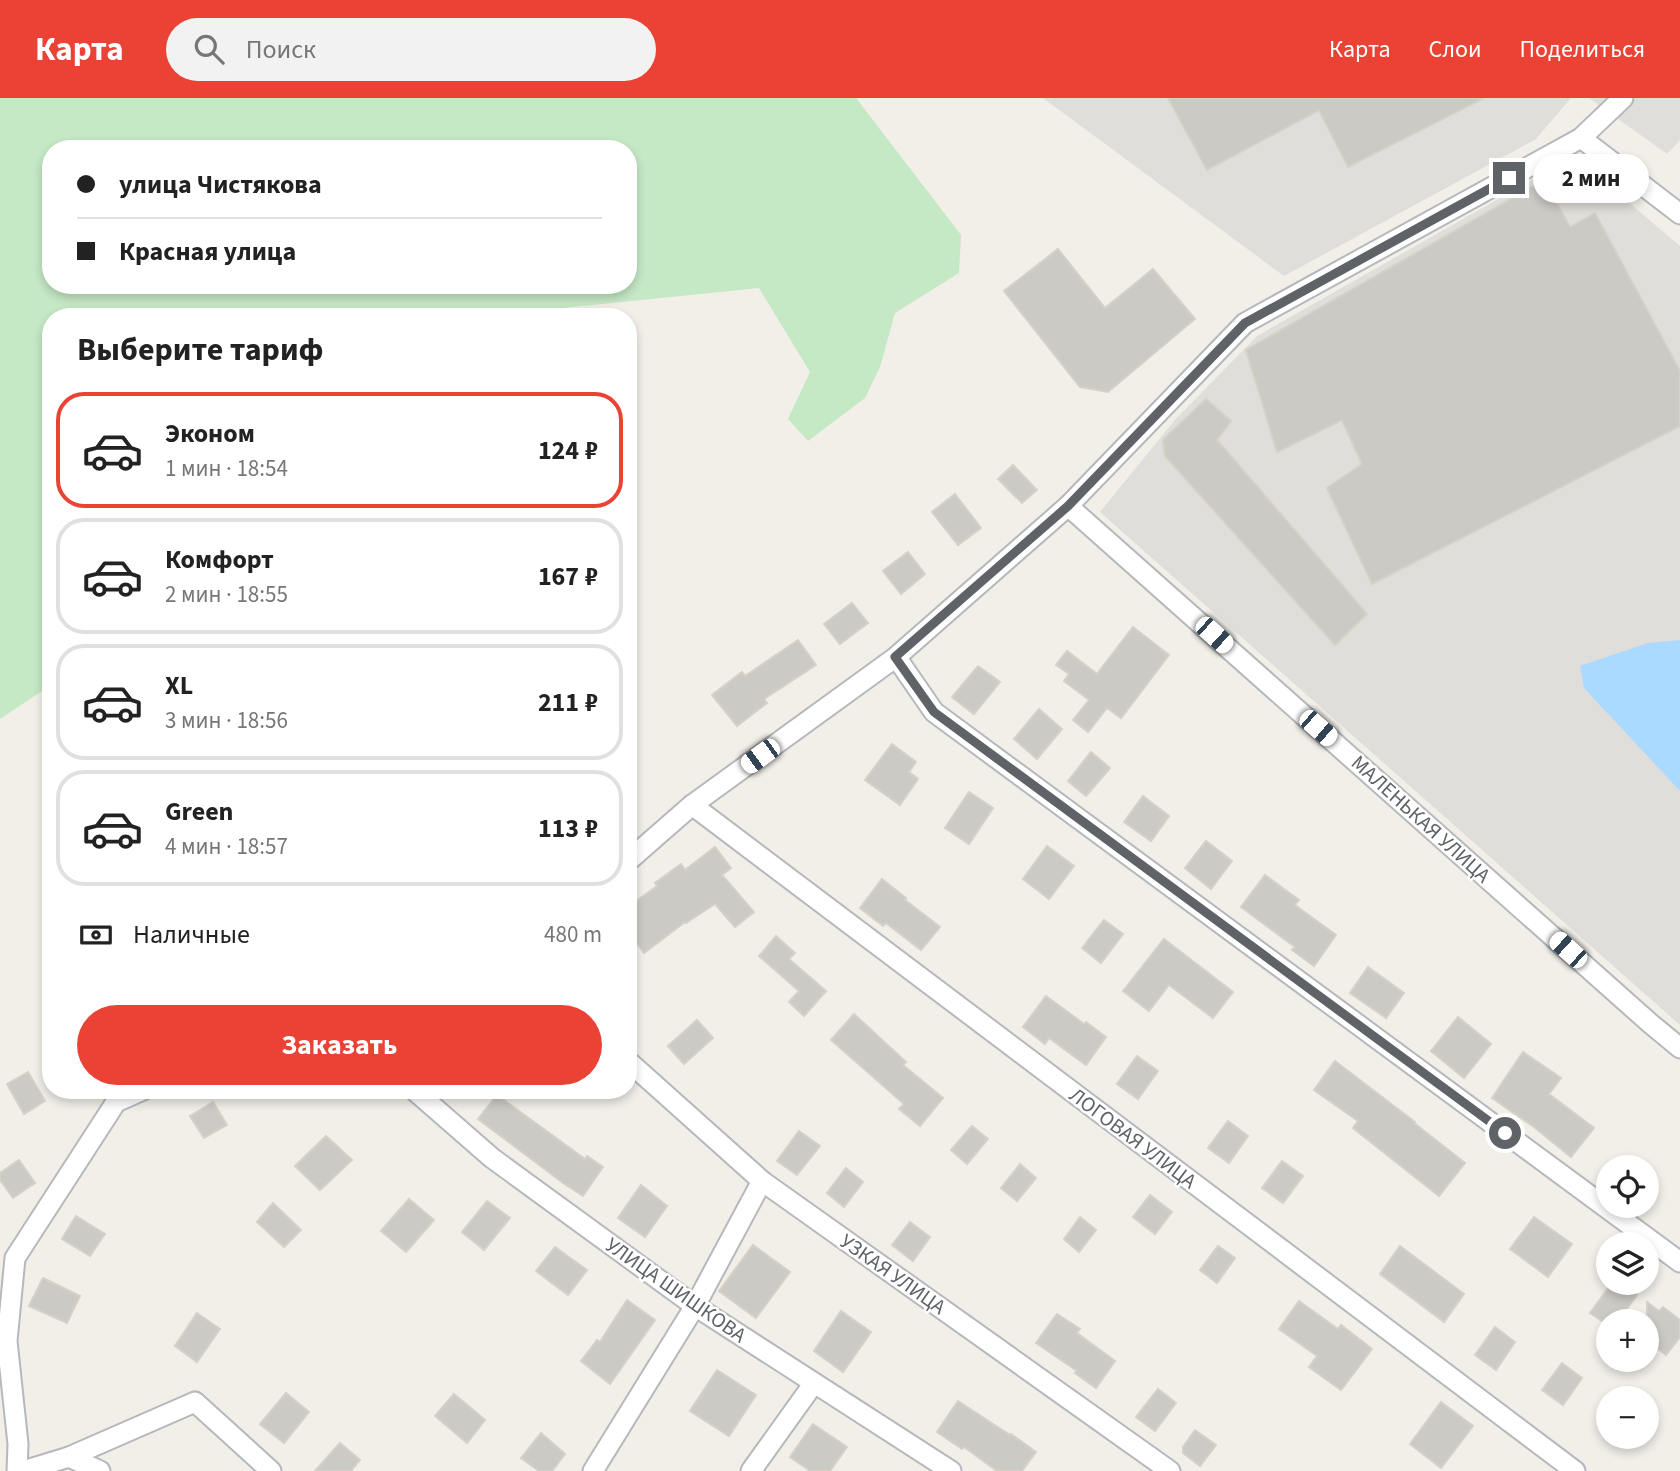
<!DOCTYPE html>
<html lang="ru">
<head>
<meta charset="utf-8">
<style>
	:root { --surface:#fff; --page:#f2f2f2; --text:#222; --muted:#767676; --line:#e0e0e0; --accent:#ea4335 }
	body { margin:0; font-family:"Source Sans 3",sans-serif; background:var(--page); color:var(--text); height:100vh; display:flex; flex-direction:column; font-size:26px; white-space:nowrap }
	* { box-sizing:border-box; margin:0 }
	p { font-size:23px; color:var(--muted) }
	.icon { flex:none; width:38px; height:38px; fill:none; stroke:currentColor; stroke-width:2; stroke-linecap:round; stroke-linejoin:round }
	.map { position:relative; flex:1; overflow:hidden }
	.side { position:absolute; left:42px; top:210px; width:595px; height:791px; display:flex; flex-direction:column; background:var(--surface); border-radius:28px; box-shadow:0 4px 10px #0003 }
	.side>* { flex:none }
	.guide { position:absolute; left:42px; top:42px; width:595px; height:154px; border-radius:28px; box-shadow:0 4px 10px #0003; display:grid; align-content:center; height:154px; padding:0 35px; background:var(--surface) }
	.buttons { position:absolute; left:1596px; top:1057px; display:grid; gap:14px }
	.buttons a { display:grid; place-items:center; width:63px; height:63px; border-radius:50%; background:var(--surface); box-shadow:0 4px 10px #0003; font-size:35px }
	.end { position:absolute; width:32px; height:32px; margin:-16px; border:9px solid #5f6368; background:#fff; box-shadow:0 0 0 4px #fff }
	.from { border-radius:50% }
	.bubble { position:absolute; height:49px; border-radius:24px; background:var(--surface); box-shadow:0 4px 10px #0003; font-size:23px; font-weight:700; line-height:49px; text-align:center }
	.car { position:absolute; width:21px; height:42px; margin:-21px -10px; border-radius:9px; box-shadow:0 0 5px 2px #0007; background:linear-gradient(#fff 24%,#345 0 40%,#fff 0 76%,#345 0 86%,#fff 0) }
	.guide b { display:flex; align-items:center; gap:24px; height:66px; font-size:26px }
	.guide b+b { border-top:2px solid var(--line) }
	.guide i { width:18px; height:18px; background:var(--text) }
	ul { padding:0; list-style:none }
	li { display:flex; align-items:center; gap:21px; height:116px; margin:0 14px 10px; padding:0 21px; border:4px solid var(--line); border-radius:28px }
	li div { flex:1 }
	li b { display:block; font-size:26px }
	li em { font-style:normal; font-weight:700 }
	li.on { border-color:var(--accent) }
	li>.icon { width:63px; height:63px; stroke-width:1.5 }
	h2 { padding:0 35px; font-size:32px; line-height:84px }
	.pay { display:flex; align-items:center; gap:18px; height:77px; padding:0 35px; font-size:26px }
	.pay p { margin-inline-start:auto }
	.button { display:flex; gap:14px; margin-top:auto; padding:14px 35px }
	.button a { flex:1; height:80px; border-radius:42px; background:var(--accent); color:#fff; font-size:28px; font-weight:700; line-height:80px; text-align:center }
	header { display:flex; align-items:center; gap:42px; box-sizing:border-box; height:98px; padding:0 35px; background:var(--accent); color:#fff }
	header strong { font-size:33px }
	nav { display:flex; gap:38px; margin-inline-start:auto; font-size:24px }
	.search { width:490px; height:63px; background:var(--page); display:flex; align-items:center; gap:18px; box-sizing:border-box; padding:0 24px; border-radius:38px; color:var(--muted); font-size:26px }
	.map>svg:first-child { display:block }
	.industrial { fill:#e0deda }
	.green { fill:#c5e8c5; fill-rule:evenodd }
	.water { fill:#aadaff }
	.building { fill:#cccac5; stroke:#d6d1c6; stroke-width:2 }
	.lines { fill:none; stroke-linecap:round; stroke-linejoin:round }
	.minor-casing { stroke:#b5b8bc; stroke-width:23 }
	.minor { stroke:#fff; stroke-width:19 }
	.route { stroke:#5f6368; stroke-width:9 }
	.labels { text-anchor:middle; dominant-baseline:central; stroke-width:5; stroke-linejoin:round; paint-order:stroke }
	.street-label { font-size:21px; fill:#5f6368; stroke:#fff }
</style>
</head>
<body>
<header>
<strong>Карта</strong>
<div class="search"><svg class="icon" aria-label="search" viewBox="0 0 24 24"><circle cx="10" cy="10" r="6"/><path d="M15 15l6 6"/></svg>Поиск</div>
<nav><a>Карта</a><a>Слои</a><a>Поделиться</a></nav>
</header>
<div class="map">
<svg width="1680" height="1373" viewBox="0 0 1680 1373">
	<rect width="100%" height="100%" fill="#f1efe8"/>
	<g class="industrial">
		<path d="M 1043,0 L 1571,0 L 1536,41 L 1284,178 Z"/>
		<path d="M 1589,0 L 1680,0 L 1680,42 L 1667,56 Z"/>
		<path d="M 1574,58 L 1680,148 L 1680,927 L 1100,414 L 1174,323 L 1257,238 Z"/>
	</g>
	<path class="green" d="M 0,0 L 856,0 L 961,137 L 959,175 L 895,215 L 880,269 L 865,300 L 808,343 L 788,321 L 810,274 L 759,190 L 563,210 L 550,219 L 51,219 L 51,587 L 0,621 ZM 51,51 L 628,51 L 628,187 L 51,187 Z"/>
	<path class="water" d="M 1680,542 L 1680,693 L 1584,590 L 1580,568 L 1648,545 Z"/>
	<g class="building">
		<path d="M 1168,0 L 1484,0 L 1348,69 L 1319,12 L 1207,72 Z"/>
		<path d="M 1544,82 L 1570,129 L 1595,115 L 1680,273 L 1680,328 L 1372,486 L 1327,390 L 1362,366 L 1342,322 L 1277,354 L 1246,252 Z"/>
		<path d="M 1058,151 L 1105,210 L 1153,171 L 1195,221 L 1108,294 L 1080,289 L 1004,193 Z"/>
		<path d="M 1206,301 L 1231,323 L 1217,342 L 1367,516 L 1335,547 L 1165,358 L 1163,342 Z"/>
		<path d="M 1013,367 L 1037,392 L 1022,405 L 998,381 Z"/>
		<path d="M 955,396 L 981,430 L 958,447 L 932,414 Z"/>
		<path d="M 908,454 L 925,476 L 901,496 L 883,473 Z"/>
		<path d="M 852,505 L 868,525 L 840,546 L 824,526 Z"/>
		<path d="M 1133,529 L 1169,557 L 1121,620 L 1107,610 L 1088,634 L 1073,622 L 1089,602 L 1064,583 L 1069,576 L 1056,567 L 1067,553 L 1097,576 Z"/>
		<path d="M 798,542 L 816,567 L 764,601 L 767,605 L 737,628 L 712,597 L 742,574 L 745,578 Z"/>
		<path d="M 978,568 L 1000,584 L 974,616 L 952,599 Z"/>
		<path d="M 1039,611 L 1062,631 L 1037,661 L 1014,641 Z"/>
		<path d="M 892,646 L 916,664 L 909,674 L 918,681 L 900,707 L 865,682 Z"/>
		<path d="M 1091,654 L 1110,670 L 1086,698 L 1068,683 Z"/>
		<path d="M 969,694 L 993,710 L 969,746 L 945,730 Z"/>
		<path d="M 1143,698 L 1169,718 L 1151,743 L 1124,724 Z"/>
		<path d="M 1206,743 L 1232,763 L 1211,791 L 1185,770 Z"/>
		<path d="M 1047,748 L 1074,768 L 1049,801 L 1023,781 Z"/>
		<path d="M 715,749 L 731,770 L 722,777 L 754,814 L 735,829 L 715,806 L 686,825 L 685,824 L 644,855 L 628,833 L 628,809 L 657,788 L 655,785 L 681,766 L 685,772 Z"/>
		<path d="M 1265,777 L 1299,802 L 1295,807 L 1336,837 L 1314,868 L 1292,852 L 1295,849 L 1241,809 Z"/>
		<path d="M 882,781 L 906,800 L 905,802 L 940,829 L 921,852 L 886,825 L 883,828 L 860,810 Z"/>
		<path d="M 1104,822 L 1123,836 L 1101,865 L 1082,850 Z"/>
		<path d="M 776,838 L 795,855 L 789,861 L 826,893 L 804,918 L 789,904 L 799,893 L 759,858 Z"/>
		<path d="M 1164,841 L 1233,894 L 1213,920 L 1169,887 L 1149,913 L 1123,893 Z"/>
		<path d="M 1368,869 L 1404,895 L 1386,920 L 1350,895 Z"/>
		<path d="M 1046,898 L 1084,926 L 1086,924 L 1106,939 L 1086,967 L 1049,940 L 1045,946 L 1023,929 Z"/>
		<path d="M 854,916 L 906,964 L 903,967 L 943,1000 L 920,1028 L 899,1011 L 904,1006 L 831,942 Z"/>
		<path d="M 1458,919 L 1491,946 L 1464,980 L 1431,953 Z"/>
		<path d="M 697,922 L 713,940 L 684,966 L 668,948 Z"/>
		<path d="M 1523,954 L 1561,980 L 1549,996 L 1594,1030 L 1571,1059 L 1534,1029 L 1492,1000 Z"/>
		<path d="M 1137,958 L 1158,973 L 1138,1001 L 1117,986 Z"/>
		<path d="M 1335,963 L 1415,1024 L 1414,1025 L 1465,1065 L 1439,1098 L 1353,1030 L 1358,1023 L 1314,992 Z"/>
		<path d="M 28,974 L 45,1003 L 24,1016 L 7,986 Z"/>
		<path d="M 497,997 L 585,1061 L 587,1058 L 603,1069 L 583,1098 L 563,1085 L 478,1021 Z"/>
		<path d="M 213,1004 L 227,1027 L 204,1040 L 190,1018 Z"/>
		<path d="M 1228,1023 L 1248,1038 L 1229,1065 L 1208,1050 Z"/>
		<path d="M 972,1028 L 988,1041 L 967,1066 L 951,1052 Z"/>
		<path d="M 799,1033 L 820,1048 L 797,1077 L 777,1063 Z"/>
		<path d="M 326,1038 L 352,1062 L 320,1092 L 295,1068 Z"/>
		<path d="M 19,1062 L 35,1085 L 13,1100 L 0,1082 L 0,1075 Z"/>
		<path d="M 1282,1063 L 1303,1078 L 1283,1105 L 1262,1090 Z"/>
		<path d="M 1020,1066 L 1036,1080 L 1017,1103 L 1001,1090 Z"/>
		<path d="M 846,1070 L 863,1084 L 844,1109 L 827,1095 Z"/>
		<path d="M 641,1087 L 667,1108 L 645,1139 L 618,1120 Z"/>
		<path d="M 1150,1097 L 1172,1114 L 1155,1136 L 1133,1119 Z"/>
		<path d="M 409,1101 L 434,1122 L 406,1154 L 381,1133 Z"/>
		<path d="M 487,1103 L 510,1120 L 484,1152 L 462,1134 Z"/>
		<path d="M 273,1105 L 301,1132 L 284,1149 L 257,1124 Z"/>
		<path d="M 76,1118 L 105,1136 L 90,1158 L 62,1141 Z"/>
		<path d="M 1080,1119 L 1096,1132 L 1079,1154 L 1064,1141 Z"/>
		<path d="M 1534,1119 L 1572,1146 L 1548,1179 L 1510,1151 Z"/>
		<path d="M 910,1124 L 930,1139 L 913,1163 L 892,1147 Z"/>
		<path d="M 753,1147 L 790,1174 L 756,1220 L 719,1193 Z"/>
		<path d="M 1218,1148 L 1235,1160 L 1217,1185 L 1200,1172 Z"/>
		<path d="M 1400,1148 L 1464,1196 L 1444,1224 L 1380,1176 Z"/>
		<path d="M 555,1149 L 587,1172 L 568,1197 L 536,1173 Z"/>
		<path d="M 43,1180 L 80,1198 L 67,1225 L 29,1208 Z"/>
		<path d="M 1612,1185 L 1620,1185 L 1637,1197 L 1618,1223 L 1602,1223 L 1590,1215 Z"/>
		<path d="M 627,1202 L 655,1222 L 610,1286 L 581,1263 L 597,1242 L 600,1244 Z"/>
		<path d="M 1299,1203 L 1338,1231 L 1341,1227 L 1372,1251 L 1341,1292 L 1309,1269 L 1317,1258 L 1279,1231 Z"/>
		<path d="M 1647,1204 L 1659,1213 L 1663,1209 L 1680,1222 L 1680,1239 L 1666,1257 L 1647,1242 Z"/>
		<path d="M 841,1213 L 871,1234 L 843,1274 L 814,1253 Z"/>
		<path d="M 197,1215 L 220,1231 L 197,1264 L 175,1248 Z"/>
		<path d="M 1057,1216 L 1080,1231 L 1077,1235 L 1115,1263 L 1096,1290 L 1075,1275 L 1077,1273 L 1036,1245 Z"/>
		<path d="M 1495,1229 L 1515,1244 L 1496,1272 L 1475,1257 Z"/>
		<path d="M 1562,1265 L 1582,1280 L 1563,1307 L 1542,1292 Z"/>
		<path d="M 717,1272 L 756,1297 L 729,1338 L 690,1313 Z"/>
		<path d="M 1158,1291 L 1176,1305 L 1155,1333 L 1136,1319 Z"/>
		<path d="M 286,1295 L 309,1314 L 284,1345 L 260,1326 Z"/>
		<path d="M 454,1296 L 485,1322 L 467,1345 L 435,1318 Z"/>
		<path d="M 958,1303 L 1010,1337 L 1011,1336 L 1036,1354 L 1022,1373 L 997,1373 L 964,1349 L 962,1351 L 937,1334 Z"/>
		<path d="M 1441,1304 L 1473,1328 L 1441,1370 L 1410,1346 Z"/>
		<path d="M 813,1326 L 847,1349 L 830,1373 L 810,1373 L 790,1359 Z"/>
		<path d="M 1195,1332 L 1216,1347 L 1200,1368 L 1183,1355 L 1183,1349 Z"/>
		<path d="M 541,1335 L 565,1356 L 552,1373 L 539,1373 L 521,1360 Z"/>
		<path d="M 340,1345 L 360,1362 L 351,1373 L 315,1373 Z"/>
	</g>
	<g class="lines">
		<g class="minor-casing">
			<g id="minor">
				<path d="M 1581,40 L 1680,116"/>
				<path d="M 1068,408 L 1651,926 L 1680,950"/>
				<path d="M 896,559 L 934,614 L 1680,1164"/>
				<path d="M 692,707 L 1575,1373"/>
				<path d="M 628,763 L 692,707 L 896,559 L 1068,408 L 1245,225 L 1581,40 L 1623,0"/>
				<path d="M 628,963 L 762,1083 L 1170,1373"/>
				<path d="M 414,992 L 492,1060 L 695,1208 L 951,1373"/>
				<path d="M 69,1359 L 100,1373"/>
				<path d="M 17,1373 L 18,1346 L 7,1243 L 15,1160 L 116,1004 L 143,992"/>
				<path d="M 23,1373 L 69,1359 L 195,1304 L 271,1373"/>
				<path d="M 593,1373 L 695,1208 L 762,1083"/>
				<path d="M 751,1373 L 814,1285"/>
			</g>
		</g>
		<use href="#minor" class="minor"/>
	</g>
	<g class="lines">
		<path class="route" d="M 1505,1035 L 934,614 L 895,559 L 1068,408 L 1245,225 L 1509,80"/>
	</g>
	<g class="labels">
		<g class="street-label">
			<text transform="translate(1421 721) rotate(42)">МАЛЕНЬКАЯ УЛИЦА</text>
			<text transform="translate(1133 1040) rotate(37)">ЛОГОВАЯ УЛИЦА</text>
			<text transform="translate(893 1176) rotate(35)">УЗКАЯ УЛИЦА</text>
			<text transform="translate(676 1192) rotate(35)">УЛИЦА ШИШКОВА</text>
		</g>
	</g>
</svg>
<div class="buttons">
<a><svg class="icon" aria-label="locate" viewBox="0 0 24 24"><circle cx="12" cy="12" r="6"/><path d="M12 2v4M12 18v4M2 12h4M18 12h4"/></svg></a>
<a><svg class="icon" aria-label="layers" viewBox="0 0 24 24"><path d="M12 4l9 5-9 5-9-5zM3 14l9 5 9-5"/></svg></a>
<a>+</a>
<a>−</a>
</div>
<i class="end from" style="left:1505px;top:1035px"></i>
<i class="end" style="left:1509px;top:80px"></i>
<div class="bubble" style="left:1533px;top:56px;width:116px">2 мин</div>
<i class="car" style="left:1214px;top:537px;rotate:132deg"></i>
<i class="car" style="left:1318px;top:630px;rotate:131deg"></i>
<i class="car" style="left:760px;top:658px;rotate:234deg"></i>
<i class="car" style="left:1568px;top:852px;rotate:312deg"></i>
<div class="guide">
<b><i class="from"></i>улица Чистякова</b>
<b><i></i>Красная улица</b>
</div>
<section class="side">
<h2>Выберите тариф</h2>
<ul>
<li class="on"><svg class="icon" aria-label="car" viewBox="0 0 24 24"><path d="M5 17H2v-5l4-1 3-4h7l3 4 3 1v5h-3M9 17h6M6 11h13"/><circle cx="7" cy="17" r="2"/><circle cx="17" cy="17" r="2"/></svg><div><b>Эконом</b><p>1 мин · 18:54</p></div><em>124 ₽</em></li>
<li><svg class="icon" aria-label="car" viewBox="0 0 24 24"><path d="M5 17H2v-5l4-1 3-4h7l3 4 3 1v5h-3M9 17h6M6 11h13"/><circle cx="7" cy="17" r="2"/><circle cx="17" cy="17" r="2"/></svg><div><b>Комфорт</b><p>2 мин · 18:55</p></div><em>167 ₽</em></li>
<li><svg class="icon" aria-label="car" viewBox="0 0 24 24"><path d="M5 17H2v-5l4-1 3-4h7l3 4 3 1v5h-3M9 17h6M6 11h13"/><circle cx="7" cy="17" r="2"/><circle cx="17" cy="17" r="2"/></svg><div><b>XL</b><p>3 мин · 18:56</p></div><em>211 ₽</em></li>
<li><svg class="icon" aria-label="car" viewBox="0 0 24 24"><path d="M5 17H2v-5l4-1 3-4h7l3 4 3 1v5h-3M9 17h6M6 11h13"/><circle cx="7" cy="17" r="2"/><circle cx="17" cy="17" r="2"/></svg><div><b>Green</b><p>4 мин · 18:57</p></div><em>113 ₽</em></li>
</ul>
<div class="pay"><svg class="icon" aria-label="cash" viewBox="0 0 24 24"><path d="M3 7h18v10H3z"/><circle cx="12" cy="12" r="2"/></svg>Наличные<p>480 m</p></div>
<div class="button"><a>Заказать</a></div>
</section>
</div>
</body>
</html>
